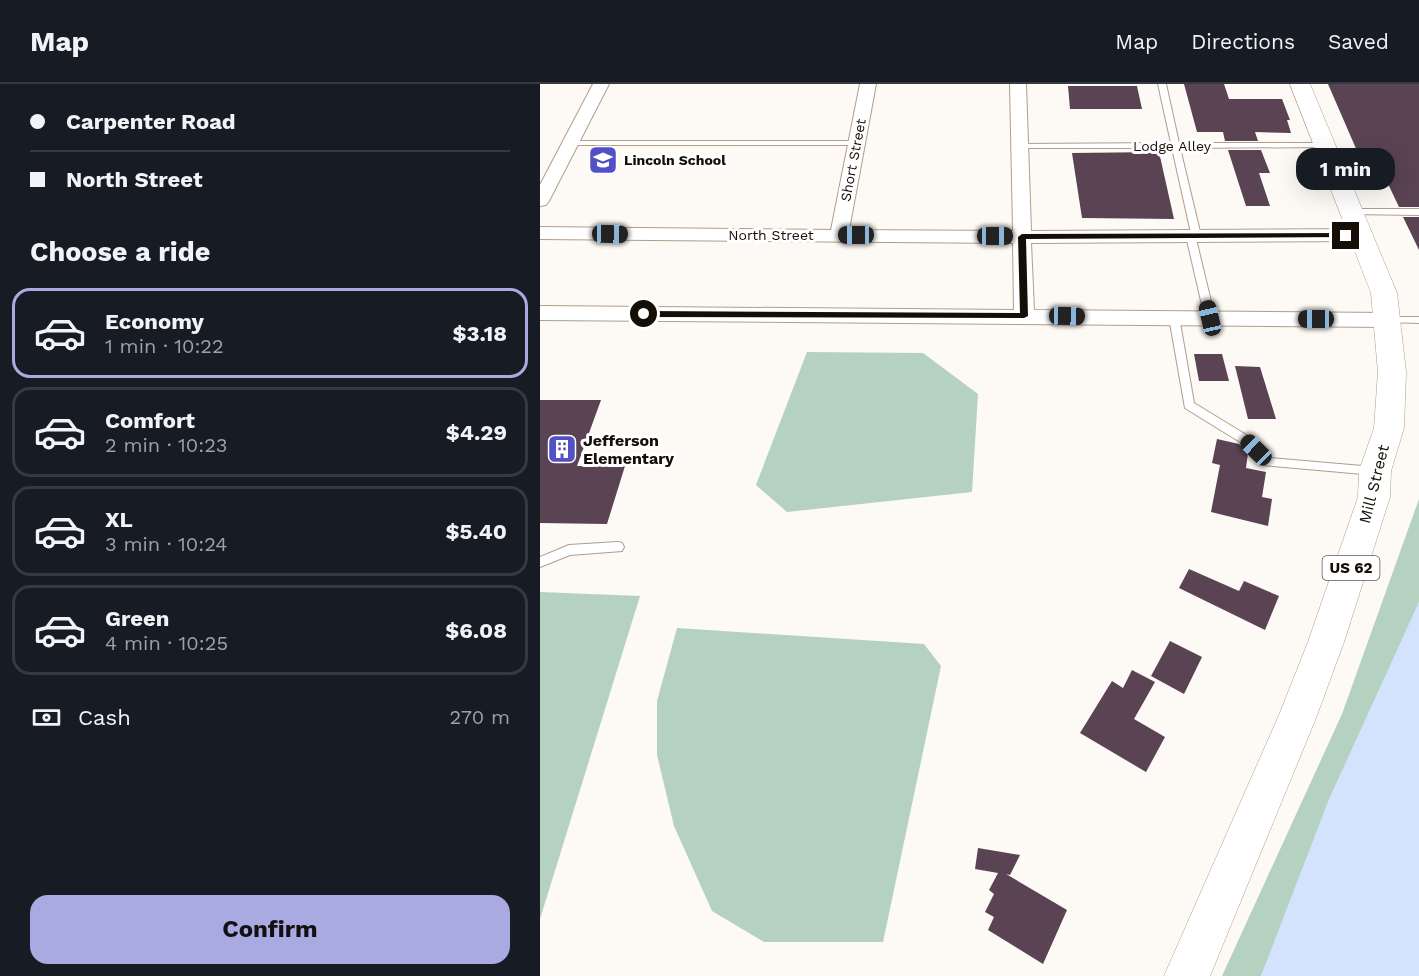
<!DOCTYPE html>
<html lang="en">
<head>
<meta charset="utf-8">
<style>
	:root { --surface:#171b24; --page:#20242c; --text:#f1f3f6; --muted:#9ea1a6; --line:#363941; --accent:#a9aae1 }
	body { margin:0; font-family:"Work Sans",sans-serif; background:var(--page); color:var(--text); height:100vh; display:flex; flex-direction:column; font-size:22px; white-space:nowrap }
	* { box-sizing:border-box; margin:0 }
	p { font-size:20px; color:var(--muted) }
	.icon { flex:none; width:33px; height:33px; fill:none; stroke:currentColor; stroke-width:2; stroke-linecap:round; stroke-linejoin:round }
	.map { position:relative; flex:1; overflow:hidden }
	.side { display:flex; flex-direction:column; background:var(--surface); width:540px }
	.side>* { flex:none }
	.top-card { display:grid; align-content:center; height:132px; padding:0 30px; background:var(--surface) }
	.end { position:absolute; width:27px; height:27px; margin:-14px; border:8px solid #150e07; background:#fff; box-shadow:0 0 0 3px #fff }
	.from { border-radius:50% }
	.bubble { position:absolute; height:42px; border-radius:18px; background:var(--surface); box-shadow:0 6px 24px #0002; font-size:20px; font-weight:700; line-height:42px; text-align:center }
	.car { position:absolute; width:18px; height:36px; margin:-18px -9px; border-radius:8px; box-shadow:0 0 4px 2px #0007; background:linear-gradient(#222 24%,#8ab4d8 0 40%,#222 0 76%,#8ab4d8 0 86%,#222 0) }
	.top-card b { display:flex; align-items:center; gap:21px; height:57px; font-size:22px }
	.top-card b+b { border-top:2px solid var(--line) }
	.top-card i { width:15px; height:15px; background:var(--text) }
	ul { padding:0; list-style:none }
	li { display:flex; align-items:center; gap:18px; height:90px; margin:0 12px 9px; padding:0 18px; border:3px solid var(--line); border-radius:18px }
	li div { flex:1 }
	li b { display:block; font-size:22px }
	li em { font-style:normal; font-weight:700 }
	li.active { border-color:var(--accent) }
	li>.icon { width:54px; height:54px; stroke-width:1.5 }
	h2 { padding:0 30px; font-size:27px; line-height:72px }
	.pay { display:flex; align-items:center; gap:15px; height:66px; padding:0 30px; font-size:22px }
	.pay p { margin-inline-start:auto }
	.action { display:flex; gap:12px; margin-top:auto; padding:12px 30px }
	.action a { flex:1; height:69px; border-radius:18px; background:var(--accent); color:#111; font-size:24px; font-weight:700; line-height:69px; text-align:center }
	header { display:flex; align-items:center; gap:36px; box-sizing:border-box; height:84px; padding:0 30px; background:var(--surface); border-bottom:2px solid var(--line) }
	header strong { font-size:28px }
	nav { display:flex; gap:33px; margin-inline-start:auto; font-size:21px }
	main { display:flex; flex:1; min-height:0 }
	.map>svg:first-child { display:block }
	.green { fill:#b5d1c0 }
	.water { fill:#d3e2fd }
	.building { fill:#5a4352 }
	.lines { fill:none; stroke-linecap:round; stroke-linejoin:round }
	.lane-casing { stroke:#b09e89; stroke-width:2 }
	.street-casing { stroke:#b09e89; stroke-width:2 }
	.highway-casing { stroke:#b09e89; stroke-width:1 }
	.lane { fill:#fff; fill-rule:evenodd }
	.street { fill:#fff; fill-rule:evenodd }
	.highway { fill:#fff; fill-rule:evenodd }
	.route { fill:#150e07 }
	.labels { text-anchor:middle; dominant-baseline:central; stroke-width:6; stroke-linejoin:round; paint-order:stroke }
	.far-street-label { font-size:14px; fill:#150e07; stroke:#fff }
	.far-poi-label { font-size:14px; font-weight:bold; fill:#150e07; stroke:#fff; text-anchor:start }
	.shield { fill:#fff; stroke:#5b5651; stroke-width:1.5 }
	.shield-label { font-size:15px; font-weight:bold; fill:#150e07 }
	.poi-label { font-size:16px; font-weight:bold; fill:#150e07; stroke:#fff; text-anchor:start }
	.street-label { font-size:16px; fill:#150e07; stroke:#fff }
</style>
</head>
<body>
<header>
<strong>Map</strong>
<nav><a>Map</a><a>Directions</a><a>Saved</a></nav>
</header>
<main>
<section class="side">
<div class="top-card">
<b><i class="from"></i>Carpenter Road</b>
<b><i></i>North Street</b>
</div>
<h2>Choose a ride</h2>
<ul>
<li class="active"><svg class="icon" aria-label="car" viewBox="0 0 24 24"><path d="M5 17H2v-5l4-1 3-4h7l3 4 3 1v5h-3M9 17h6M6 11h13"/><circle cx="7" cy="17" r="2"/><circle cx="17" cy="17" r="2"/></svg><div><b>Economy</b><p>1 min · 10:22</p></div><em>$3.18</em></li>
<li><svg class="icon" aria-label="car" viewBox="0 0 24 24"><path d="M5 17H2v-5l4-1 3-4h7l3 4 3 1v5h-3M9 17h6M6 11h13"/><circle cx="7" cy="17" r="2"/><circle cx="17" cy="17" r="2"/></svg><div><b>Comfort</b><p>2 min · 10:23</p></div><em>$4.29</em></li>
<li><svg class="icon" aria-label="car" viewBox="0 0 24 24"><path d="M5 17H2v-5l4-1 3-4h7l3 4 3 1v5h-3M9 17h6M6 11h13"/><circle cx="7" cy="17" r="2"/><circle cx="17" cy="17" r="2"/></svg><div><b>XL</b><p>3 min · 10:24</p></div><em>$5.40</em></li>
<li><svg class="icon" aria-label="car" viewBox="0 0 24 24"><path d="M5 17H2v-5l4-1 3-4h7l3 4 3 1v5h-3M9 17h6M6 11h13"/><circle cx="7" cy="17" r="2"/><circle cx="17" cy="17" r="2"/></svg><div><b>Green</b><p>4 min · 10:25</p></div><em>$6.08</em></li>
</ul>
<div class="pay"><svg class="icon" aria-label="cash" viewBox="0 0 24 24"><path d="M3 7h18v10H3z"/><circle cx="12" cy="12" r="2"/></svg>Cash<p>270 m</p></div>
<div class="action"><a>Confirm</a></div>
</section>
<div class="map">
<svg width="879" height="892" viewBox="0 0 879 892">
	<rect width="100%" height="100%" fill="#fdf9f4"/>
	<g class="green">
		<path d="M 267,268 L 383,269 L 438,310 L 432,408 L 247,428 L 216,401 Z"/>
		<path d="M 879,415 L 879,518 L 721,892 L 682,892 L 802,630 Z"/>
		<path d="M 0,508 L 100,512 L 0,835 Z"/>
		<path d="M 137,544 L 384,560 L 401,582 L 343,858 L 224,858 L 172,827 L 134,742 L 117,671 L 117,617 Z"/>
	</g>
	<path class="water" d="M 879,518 L 879,892 L 721,892 L 789,715 Z"/>
	<g class="building">
		<path d="M 644,0 L 684,0 L 689,15 L 742,15 L 750,36 L 747,36 L 751,49 L 715,48 L 718,57 L 685,57 L 683,48 L 657,48 Z"/>
		<path d="M 788,0 L 879,0 L 879,123 L 859,123 L 840,83 L 824,83 Z"/>
		<path d="M 528,2 L 597,2 L 602,25 L 530,25 Z"/>
		<path d="M 688,66 L 721,66 L 730,89 L 719,89 L 730,122 L 706,122 Z"/>
		<path d="M 619,68 L 634,135 L 542,134 L 532,69 Z"/>
		<path d="M 863,133 L 879,133 L 879,166 Z"/>
		<path d="M 654,270 L 682,270 L 689,297 L 659,297 Z"/>
		<path d="M 695,282 L 720,283 L 736,335 L 708,335 Z"/>
		<path d="M 0,316 L 61,316 L 37,382 L 85,382 L 67,440 L 0,439 Z"/>
		<path d="M 677,355 L 699,360 L 708,369 L 706,384 L 726,388 L 722,413 L 732,415 L 728,442 L 671,428 L 680,381 L 672,379 Z"/>
		<path d="M 649,485 L 699,507 L 704,497 L 739,512 L 725,546 L 639,504 Z"/>
		<path d="M 630,557 L 662,573 L 644,610 L 611,592 Z"/>
		<path d="M 592,586 L 615,598 L 594,635 L 625,653 L 606,688 L 540,649 L 572,597 L 583,604 Z"/>
		<path d="M 438,764 L 480,771 L 470,791 L 466,790 L 527,826 L 503,880 L 448,846 L 454,833 L 445,828 L 454,810 L 449,806 L 458,789 L 435,785 Z"/>
	</g>
	<g class="lines">
		<g class="lane-casing">
			<g id="lane">
				<path d="M 618,0 L 626,0 L 639,59 L 785,59 L 789,61 L 785,63 L 640,64 L 661,152 L 656,155 L 675,234 L 670,237 L 665,234 L 646,152 L 651,149 L 632,64 L 479,64 L 475,62 L 479,60 L 631,59 Z"/>
				<path d="M 27,57 L 316,57 L 320,59 L 316,61 L 30,61 L 26,59 Z"/>
				<path d="M 812,125 L 879,125 L 879,131 L 809,130 L 808,128 Z"/>
				<path d="M 634,230 L 639,233 L 654,319 L 708,352 L 730,374 L 834,383 L 838,384 L 840,387 L 838,390 L 834,391 L 723,381 L 700,358 L 645,324 L 629,233 Z"/>
				<path d="M 848,233 L 879,233 L 879,239 L 844,238 L 843,236 Z"/>
				<path d="M 78,458 L 82,459 L 84,463 L 82,467 L 30,471 L 0,483 L 0,473 L 29,461 Z"/>
			</g>
		</g>
		<g class="street-casing">
			<g id="street">
				<path d="M 53,0 L 69,0 L 9,117 L 6,121 L 0,122 L 0,101 Z"/>
				<path d="M 320,0 L 336,0 L 309,146 L 473,147 L 470,0 L 486,0 L 491,147 L 821,145 L 827,147 L 830,151 L 827,155 L 821,157 L 491,159 L 494,226 L 848,229 L 855,231 L 858,236 L 855,241 L 848,243 L 0,236 L 0,222 L 474,226 L 473,159 L 0,155 L 0,143 L 291,146 Z"/>
			</g>
		</g>
		<g class="highway-casing">
			<path id="highway" d="M 750,0 L 770,0 L 857,209 L 866,288 L 864,344 L 851,387 L 850,413 L 804,558 L 776,634 L 670,892 L 624,892 L 739,631 L 768,558 L 818,413 L 819,387 L 834,344 L 838,288 L 831,209 Z"/>
		</g>
		<use href="#lane" class="lane"/>
		<use href="#street" class="street"/>
		<use href="#highway" class="highway"/>
	</g>
	<path class="route" d="M 806,149 L 809,152 L 808,153 L 486,155 L 488,232 L 484,234 L 104,233 L 100,230 L 104,227 L 480,229 L 478,153 L 482,150 Z"/>
	<defs>
		<g id="school-square" transform="scale(1.5)"><rect x="-9" y="-9" width="18" height="18" rx="4" fill="#5150c7" stroke="#fff"/><path d="M0-5L7-2L0 1L-7-2ZM-4 1L0 2.5L4 1V4Q0 6-4 4Z" fill="#fff"/></g>
		<g id="building-square" transform="scale(1.5)"><rect x="-9" y="-9" width="18" height="18" rx="4" fill="#5150c7" stroke="#fff"/><path d="M-4-6H4V6H1V3H-1V6H-4ZM-2.5-4.3h1.7v1.8h-1.7ZM.8-4.3h1.7v1.8H.8ZM-2.5-1h1.7V.8h-1.7ZM.8-1h1.7V.8H.8Z" fill="#fff"/></g>
	</defs>
	<g fill-rule="evenodd">
		<use href="#school-square" x="63" y="76"/>
		<use href="#building-square" x="22" y="365"/>
	</g>
	<g class="labels">
		<g class="far-street-label">
			<text x="632" y="62">Lodge Alley</text>
			<text transform="translate(313 76) rotate(-79)">Short Street</text>
			<text x="231" y="151">North Street</text>
		</g>
		<g class="far-poi-label">
			<text x="84" y="76">Lincoln School</text>
		</g>
		<rect class="shield" x="782.5" y="472" width="57" height="24" rx="4.5"/>
		<g class="shield-label">
			<text x="811" y="484">US 62</text>
		</g>
		<g class="poi-label">
			<text x="43" y="356">Jefferson<tspan x="43" dy="18">Elementary</tspan></text>
		</g>
		<g class="street-label">
			<text transform="translate(834 400) rotate(-76)">Mill Street</text>
		</g>
	</g>
</svg>
<i class="end from" style="left:104px;top:230px"></i>
<i class="end" style="left:806px;top:152px"></i>
<div class="bubble" style="left:756px;top:64px;width:99px">1 min</div>
<i class="car" style="left:70px;top:150px;rotate:91deg"></i>
<i class="car" style="left:316px;top:151px;rotate:270deg"></i>
<i class="car" style="left:455px;top:152px;rotate:90deg"></i>
<i class="car" style="left:527px;top:232px;rotate:91deg"></i>
<i class="car" style="left:670px;top:234px;rotate:347deg"></i>
<i class="car" style="left:776px;top:235px;rotate:270deg"></i>
<i class="car" style="left:716px;top:366px;rotate:314deg"></i>
</div>
</main>
</body>
</html>
